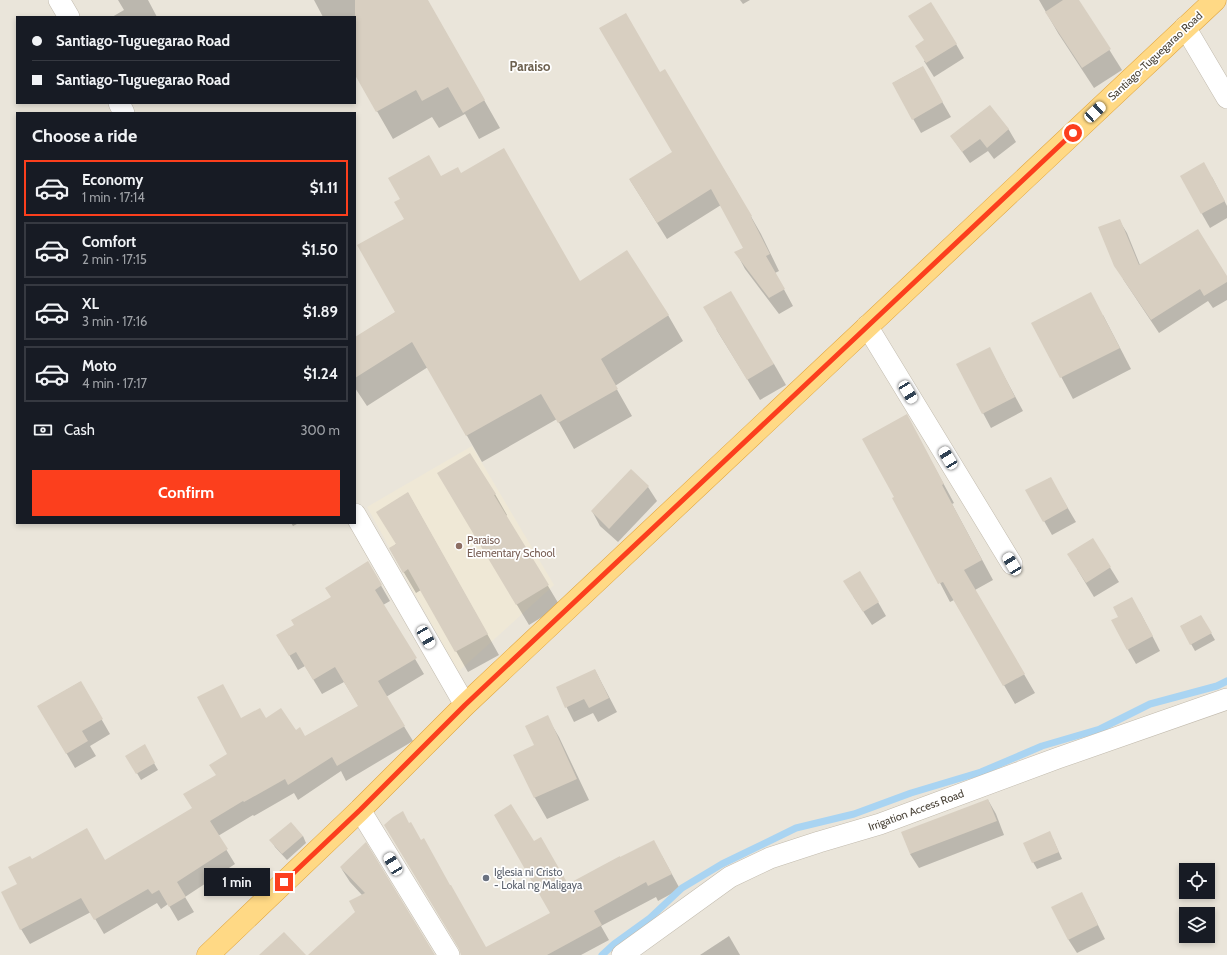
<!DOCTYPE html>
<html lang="en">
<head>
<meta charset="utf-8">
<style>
	:root { --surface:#171b24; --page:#20242c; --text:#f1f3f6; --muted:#9ea1a6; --line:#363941; --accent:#fc3f1d }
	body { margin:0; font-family:Cabin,sans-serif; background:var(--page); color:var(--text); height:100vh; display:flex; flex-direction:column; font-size:15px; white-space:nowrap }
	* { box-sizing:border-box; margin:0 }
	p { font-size:13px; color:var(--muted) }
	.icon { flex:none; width:22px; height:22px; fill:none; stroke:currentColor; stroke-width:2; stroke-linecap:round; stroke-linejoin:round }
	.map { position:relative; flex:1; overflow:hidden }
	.details { position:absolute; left:16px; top:112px; width:340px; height:412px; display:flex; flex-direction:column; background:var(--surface); border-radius:0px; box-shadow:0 2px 6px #0003 }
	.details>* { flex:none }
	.hud { position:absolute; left:16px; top:16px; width:340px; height:88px; border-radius:0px; box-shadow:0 2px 6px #0003; display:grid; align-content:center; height:88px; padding:0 16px; background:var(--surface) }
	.fabs { position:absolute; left:1179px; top:863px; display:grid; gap:8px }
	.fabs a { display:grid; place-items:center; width:36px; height:36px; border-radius:0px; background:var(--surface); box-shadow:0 2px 6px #0003; font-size:20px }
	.end { position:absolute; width:18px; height:18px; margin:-9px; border:5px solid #fc3f1d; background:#fff; box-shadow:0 0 0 2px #fff }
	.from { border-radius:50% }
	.bubble { position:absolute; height:28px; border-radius:0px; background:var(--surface); box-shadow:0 2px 6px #0003; font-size:13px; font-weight:800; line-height:28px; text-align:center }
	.car { position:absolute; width:12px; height:24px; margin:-12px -6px; border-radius:5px; box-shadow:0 0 3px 1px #0007; background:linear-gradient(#fff 24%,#345 0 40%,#fff 0 76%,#345 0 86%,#fff 0) }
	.hud b { display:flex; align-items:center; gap:14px; height:38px; font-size:15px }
	.hud b+b { border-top:1px solid var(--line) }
	.hud i { width:10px; height:10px; background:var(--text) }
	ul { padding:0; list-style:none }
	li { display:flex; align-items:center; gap:12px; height:56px; margin:0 8px 6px; padding:0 8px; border:2px solid var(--line); border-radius:0px }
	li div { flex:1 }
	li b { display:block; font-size:15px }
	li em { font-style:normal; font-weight:800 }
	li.current { border-color:var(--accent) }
	li>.icon { width:36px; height:36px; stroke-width:1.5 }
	h2 { padding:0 16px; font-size:18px; line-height:48px }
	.pay { display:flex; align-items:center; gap:10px; height:44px; padding:0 16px; font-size:15px }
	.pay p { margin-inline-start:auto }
	.primary-button { display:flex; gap:8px; margin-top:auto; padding:8px 16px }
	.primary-button a { flex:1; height:46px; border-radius:0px; background:var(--accent); color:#fff; font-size:16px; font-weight:800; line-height:46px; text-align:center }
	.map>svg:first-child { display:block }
	.residential { fill:#eae5da; fill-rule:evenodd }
	.education { fill:#efe8d6 }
	.shadow { fill:#0003 }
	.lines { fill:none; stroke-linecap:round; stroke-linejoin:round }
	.stream { stroke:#a9d4f2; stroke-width:7 }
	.building { fill:#d8cfc1 }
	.minor-casing { stroke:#c2bbae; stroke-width:22 }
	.trunk-casing { stroke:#e0a43c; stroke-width:23 }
	.minor { stroke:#fff; stroke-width:21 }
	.trunk { stroke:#ffd985; stroke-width:22 }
	.route { stroke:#fc3f1d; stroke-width:5 }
	.education-dot { fill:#8d6e63; stroke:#fff; stroke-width:1.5 }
	.worship-dot { fill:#6b7280; stroke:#fff; stroke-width:1.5 }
	.labels { text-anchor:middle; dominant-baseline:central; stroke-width:3.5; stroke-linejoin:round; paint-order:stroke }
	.street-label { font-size:11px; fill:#4b4439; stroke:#fff }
	.education-label { font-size:11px; fill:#785e54; stroke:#fff; text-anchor:start }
	.worship-label { font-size:11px; fill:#5b616d; stroke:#fff; text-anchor:start }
	.quarter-label { font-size:13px; font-weight:bold; fill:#6e6250; stroke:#fff }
</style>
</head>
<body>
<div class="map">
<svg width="1227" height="955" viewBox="0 0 1227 955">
	<rect width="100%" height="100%" fill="#f6f3ec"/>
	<path class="residential" d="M 0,0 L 1227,0 L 1227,955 L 0,955 ZM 17,17 L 355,17 L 355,103 L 17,103 ZM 17,113 L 355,113 L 355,523 L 17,523 ZM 1186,870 L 1208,870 L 1208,892 L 1186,892 ZM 1186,914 L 1208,914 L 1208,936 L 1186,936 Z"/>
	<path class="education" d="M 472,446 L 554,585 L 458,672 L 367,507 Z"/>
	<g class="shadow">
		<path d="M 118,0 L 148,0 L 157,17 L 112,17 L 124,10 Z"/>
		<path d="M 314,0 L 427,0 L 500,128 L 479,139 L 465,114 L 439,128 L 432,117 L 393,139 L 355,73 L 355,17 L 323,17 Z"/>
		<path d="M 740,0 L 750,0 L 743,4 Z"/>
		<path d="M 1039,0 L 1078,0 L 1122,70 L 1094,88 L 1058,33 Z"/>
		<path d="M 956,44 L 964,58 L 934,77 L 924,61 Z"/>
		<path d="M 922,67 L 951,117 L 921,133 L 893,83 Z"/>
		<path d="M 660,73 L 729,178 L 761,234 L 779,271 L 775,273 L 793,306 L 779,314 L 745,269 L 736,252 L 744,248 L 721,205 L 667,239 L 630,180 L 673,153 Z"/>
		<path d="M 990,107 L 1009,130 L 1016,142 L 994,159 L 988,151 L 970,163 L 951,136 Z"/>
		<path d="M 461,174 L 579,282 L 668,315 L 683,341 L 615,386 L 632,416 L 574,449 L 557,419 L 482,462 L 428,367 L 367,406 L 355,388 L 355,338 L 396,312 L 405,219 L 440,177 Z"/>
		<path d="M 1212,177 L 1227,206 L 1227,218 L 1210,228 L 1202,214 Z"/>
		<path d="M 1119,220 L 1127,233 L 1140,265 L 1227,278 L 1227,300 L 1213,308 L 1208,301 L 1159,333 L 1123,279 Z"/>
		<path d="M 1103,315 L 1131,369 L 1073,399 L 1033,324 Z"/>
		<path d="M 716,329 L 774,364 L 786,385 L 760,400 Z"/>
		<path d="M 997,363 L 1023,411 L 991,428 L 983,413 Z"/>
		<path d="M 917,435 L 954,503 L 952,504 L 993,580 L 975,590 L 1035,693 L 1015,704 L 954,600 L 950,602 L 895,497 Z"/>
		<path d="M 631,470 L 648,487 L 657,501 L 618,542 L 600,526 L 592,511 Z"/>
		<path d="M 1050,478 L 1076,522 L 1052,535 L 1027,491 Z"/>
		<path d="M 408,493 L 499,655 L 468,672 L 421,590 L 416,593 L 390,549 L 396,544 Z"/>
		<path d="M 495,494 L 507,515 L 506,516 L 560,606 L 529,625 L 451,495 Z"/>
		<path d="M 291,523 L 299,523 L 293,526 Z"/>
		<path d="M 1093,540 L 1119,582 L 1094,597 L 1077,569 Z"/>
		<path d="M 368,563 L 390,601 L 383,605 L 424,674 L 386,697 L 413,741 L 346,781 L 341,771 L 298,800 L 294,793 L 254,816 L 253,815 L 218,836 L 235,864 L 185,897 L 194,912 L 178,921 L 168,904 L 161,909 L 157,903 L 104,934 L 91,912 L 30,944 L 21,929 L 32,861 L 105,861 L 192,809 L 216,776 L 228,754 L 241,719 L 266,719 L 295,731 L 305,737 L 359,706 L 344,682 L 322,694 L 305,666 L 298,670 L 278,636 L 295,626 L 332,597 Z"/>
		<path d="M 853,596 L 878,602 L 886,616 L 872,625 Z"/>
		<path d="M 1140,612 L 1160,651 L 1136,664 L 1128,650 Z"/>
		<path d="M 1201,616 L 1215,640 L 1195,651 L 1181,626 Z"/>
		<path d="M 595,670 L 617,712 L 598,722 L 593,713 L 574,722 L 557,688 Z"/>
		<path d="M 80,682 L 110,734 L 90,746 L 96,756 L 75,768 L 39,706 Z"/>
		<path d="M 547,717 L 559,737 L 589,800 L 547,819 L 535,798 L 515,755 L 535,746 Z"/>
		<path d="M 144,746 L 158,770 L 141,780 L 127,756 Z"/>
		<path d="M 988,800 L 996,814 L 1004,835 L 919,868 L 910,854 Z"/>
		<path d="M 303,836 L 306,843 L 287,860 L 275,847 L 271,840 Z"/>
		<path d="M 1053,839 L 1062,859 L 1037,869 L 1033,862 Z"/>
		<path d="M 533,842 L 568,885 L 662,856 L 680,889 L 658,901 L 656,897 L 601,926 L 609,940 L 581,955 L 462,955 L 486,948 L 552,913 Z"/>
		<path d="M 341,868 L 434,955 L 310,955 L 357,912 L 362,895 L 350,882 Z"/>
		<path d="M 1089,907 L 1105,939 L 1077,953 L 1068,939 Z"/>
		<path d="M 729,936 L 740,955 L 700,955 Z"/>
	</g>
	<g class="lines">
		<path class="stream" d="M 602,955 L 614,944 L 650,918 L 682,888 L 722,864 L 796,828 L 854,814 L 911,793 L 981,772 L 1042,746 L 1100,729 L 1150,704 L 1217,686 L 1227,681"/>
	</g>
	<g class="building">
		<path d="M 355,0 L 428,0 L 485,100 L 463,113 L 448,87 L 422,101 L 416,90 L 376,112 L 355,75 Z"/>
		<path d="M 1063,0 L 1079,0 L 1111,49 L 1082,68 L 1045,12 Z"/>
		<path d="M 931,2 L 957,44 L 926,63 L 915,46 L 924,40 L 908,16 Z"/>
		<path d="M 626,13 L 660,72 L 665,69 L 752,216 L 751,217 L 770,254 L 766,256 L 785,289 L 769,298 L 734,252 L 743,248 L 711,189 L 657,223 L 629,179 L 672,152 L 599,28 Z"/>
		<path d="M 923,66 L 943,102 L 912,120 L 892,83 Z"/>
		<path d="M 990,105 L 1009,129 L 987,148 L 980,139 L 962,152 L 950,136 Z"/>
		<path d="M 504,148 L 580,281 L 627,250 L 669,315 L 601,359 L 618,389 L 558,423 L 541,394 L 466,436 L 412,342 L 355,378 L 355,337 L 395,312 L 357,245 L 404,219 L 394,202 L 400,199 L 388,178 L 429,155 L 441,176 L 458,167 L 461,173 Z"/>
		<path d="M 1204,162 L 1225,201 L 1201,214 L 1180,176 Z"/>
		<path d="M 1120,219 L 1139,265 L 1198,229 L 1227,276 L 1227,282 L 1204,296 L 1200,289 L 1151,320 L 1114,266 L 1098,227 Z"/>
		<path d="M 731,291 L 774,364 L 747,380 L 703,307 Z"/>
		<path d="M 1091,292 L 1120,348 L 1060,378 L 1031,323 Z"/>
		<path d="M 990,347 L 1015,397 L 982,414 L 956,364 Z"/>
		<path d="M 907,414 L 944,484 L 942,485 L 982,560 L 964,570 L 1025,674 L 1003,686 L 943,582 L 938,584 L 892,498 L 894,497 L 862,439 Z"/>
		<path d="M 470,453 L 496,494 L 494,495 L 549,585 L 516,605 L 437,473 Z"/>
		<path d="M 631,469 L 649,486 L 609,529 L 591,511 Z"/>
		<path d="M 1051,477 L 1068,508 L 1043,522 L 1025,490 Z"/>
		<path d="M 408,492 L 488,634 L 455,652 L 408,569 L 403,573 L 389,548 L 396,544 L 376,512 Z"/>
		<path d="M 1093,538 L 1111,567 L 1086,583 L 1067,554 Z"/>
		<path d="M 368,561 L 382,585 L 375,590 L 417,658 L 378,681 L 405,726 L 337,766 L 332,757 L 288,785 L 285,779 L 244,802 L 243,801 L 210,821 L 228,849 L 177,882 L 186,897 L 169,907 L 159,890 L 152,894 L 148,889 L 94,920 L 81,898 L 20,930 L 1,892 L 17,884 L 8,867 L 30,856 L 32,859 L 87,828 L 105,860 L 192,808 L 183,794 L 216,775 L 209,765 L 227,754 L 197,697 L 223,684 L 241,718 L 260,708 L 266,718 L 281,708 L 296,730 L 300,727 L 305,736 L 358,706 L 335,667 L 313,680 L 296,652 L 289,656 L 276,635 L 294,625 L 291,620 L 331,597 L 325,588 Z"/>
		<path d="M 860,571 L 879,602 L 863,612 L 843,581 Z"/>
		<path d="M 1132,597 L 1153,636 L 1127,650 L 1111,620 L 1118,617 L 1113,607 Z"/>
		<path d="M 1201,615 L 1212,633 L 1190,645 L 1180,626 Z"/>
		<path d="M 595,669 L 609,698 L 589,708 L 584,699 L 565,708 L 556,687 Z"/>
		<path d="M 81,681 L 103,719 L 82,731 L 88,741 L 66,754 L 37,706 Z"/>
		<path d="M 548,715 L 577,779 L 534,798 L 513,755 L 534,745 L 525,726 Z"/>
		<path d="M 145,744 L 155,763 L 136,774 L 125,756 Z"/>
		<path d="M 988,799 L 997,821 L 910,854 L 901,832 Z"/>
		<path d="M 511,804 L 534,841 L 541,837 L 568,884 L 620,856 L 620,857 L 654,840 L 672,874 L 648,886 L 646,882 L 594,911 L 602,925 L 547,955 L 461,955 L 459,949 L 384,825 L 393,817 L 403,811 L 409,823 L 411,822 L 421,840 L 424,838 L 450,885 L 451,885 L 486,947 L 550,913 L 494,815 Z"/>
		<path d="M 291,822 L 303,836 L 282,854 L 269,840 Z"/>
		<path d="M 1050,831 L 1059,852 L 1032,863 L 1023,843 Z"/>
		<path d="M 366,842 L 435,955 L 308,955 L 355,912 L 349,901 L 365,893 L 340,867 Z"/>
		<path d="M 1082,892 L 1098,925 L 1068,940 L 1051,907 Z"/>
		<path d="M 284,932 L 306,955 L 259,955 Z"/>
	</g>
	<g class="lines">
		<g class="minor-casing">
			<g id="minor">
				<path d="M 59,0 L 69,17"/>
				<path d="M 1185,27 L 1227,98"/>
				<path d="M 119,103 L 124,113"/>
				<path d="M 867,326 L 1012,564"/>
				<path d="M 355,514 L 465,705"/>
				<path d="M 360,810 L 449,955"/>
				<path d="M 622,955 L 730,877 L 770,858 L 819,842 L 880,824 L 1058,758 L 1227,699"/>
			</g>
		</g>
		<g class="trunk-casing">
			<path id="trunk" d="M 208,955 L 360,810 L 465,705 L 1215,0"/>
		</g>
		<use href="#minor" class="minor"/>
		<use href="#trunk" class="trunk"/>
	</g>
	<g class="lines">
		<path class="route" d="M 284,882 L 360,810 L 465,705 L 1073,133"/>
	</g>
	<circle class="education-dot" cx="459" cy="546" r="4"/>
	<circle class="worship-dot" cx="486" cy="878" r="4"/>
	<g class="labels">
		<g class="street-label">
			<text transform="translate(1155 56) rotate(-43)">Santiago-Tuguegarao Road</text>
			<text transform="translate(916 810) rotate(-20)">Irrigation Access Road</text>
		</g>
		<g class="education-label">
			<text x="467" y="540">Paraiso<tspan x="467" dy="13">Elementary School</tspan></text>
		</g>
		<g class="worship-label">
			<text x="494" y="872">Iglesia ni Cristo<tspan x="494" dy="13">- Lokal ng Maligaya</tspan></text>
		</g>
		<g class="quarter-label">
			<text x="530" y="66">Paraiso</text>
		</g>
	</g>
</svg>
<div class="fabs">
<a><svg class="icon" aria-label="locate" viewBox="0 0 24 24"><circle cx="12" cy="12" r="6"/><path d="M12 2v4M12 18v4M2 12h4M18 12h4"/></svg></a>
<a><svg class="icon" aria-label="layers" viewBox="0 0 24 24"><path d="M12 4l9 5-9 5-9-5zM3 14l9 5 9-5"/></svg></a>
</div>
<i class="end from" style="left:1073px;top:133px"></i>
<i class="end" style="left:284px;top:882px"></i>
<div class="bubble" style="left:204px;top:868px;width:66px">1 min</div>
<i class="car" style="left:1095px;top:112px;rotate:47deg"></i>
<i class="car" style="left:908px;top:392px;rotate:149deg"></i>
<i class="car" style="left:948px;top:458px;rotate:329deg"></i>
<i class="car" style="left:1012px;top:564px;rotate:329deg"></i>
<i class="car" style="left:426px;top:637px;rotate:150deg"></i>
<i class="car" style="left:393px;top:864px;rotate:329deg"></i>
<div class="hud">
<b><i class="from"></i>Santiago-Tuguegarao Road</b>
<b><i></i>Santiago-Tuguegarao Road</b>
</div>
<section class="details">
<h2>Choose a ride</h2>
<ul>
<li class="current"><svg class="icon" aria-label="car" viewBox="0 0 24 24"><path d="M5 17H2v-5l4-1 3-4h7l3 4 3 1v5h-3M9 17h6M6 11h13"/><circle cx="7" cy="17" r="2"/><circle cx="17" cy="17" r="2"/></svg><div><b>Economy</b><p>1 min · 17:14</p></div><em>$1.11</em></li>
<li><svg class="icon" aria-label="car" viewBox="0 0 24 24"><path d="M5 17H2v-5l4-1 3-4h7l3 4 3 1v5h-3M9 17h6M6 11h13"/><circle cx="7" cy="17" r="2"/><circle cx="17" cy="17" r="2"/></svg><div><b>Comfort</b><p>2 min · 17:15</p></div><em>$1.50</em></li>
<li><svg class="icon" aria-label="car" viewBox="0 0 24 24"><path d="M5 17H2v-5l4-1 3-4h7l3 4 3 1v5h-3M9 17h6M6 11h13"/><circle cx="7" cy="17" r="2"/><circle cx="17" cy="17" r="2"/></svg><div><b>XL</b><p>3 min · 17:16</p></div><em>$1.89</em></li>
<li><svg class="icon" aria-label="car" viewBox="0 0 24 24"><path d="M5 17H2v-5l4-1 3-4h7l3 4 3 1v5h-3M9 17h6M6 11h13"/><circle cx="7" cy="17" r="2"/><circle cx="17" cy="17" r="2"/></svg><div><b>Moto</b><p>4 min · 17:17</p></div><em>$1.24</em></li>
</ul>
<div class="pay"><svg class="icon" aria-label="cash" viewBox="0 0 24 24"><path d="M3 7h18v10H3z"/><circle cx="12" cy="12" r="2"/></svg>Cash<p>300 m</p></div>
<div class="primary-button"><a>Confirm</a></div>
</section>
</div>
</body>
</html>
